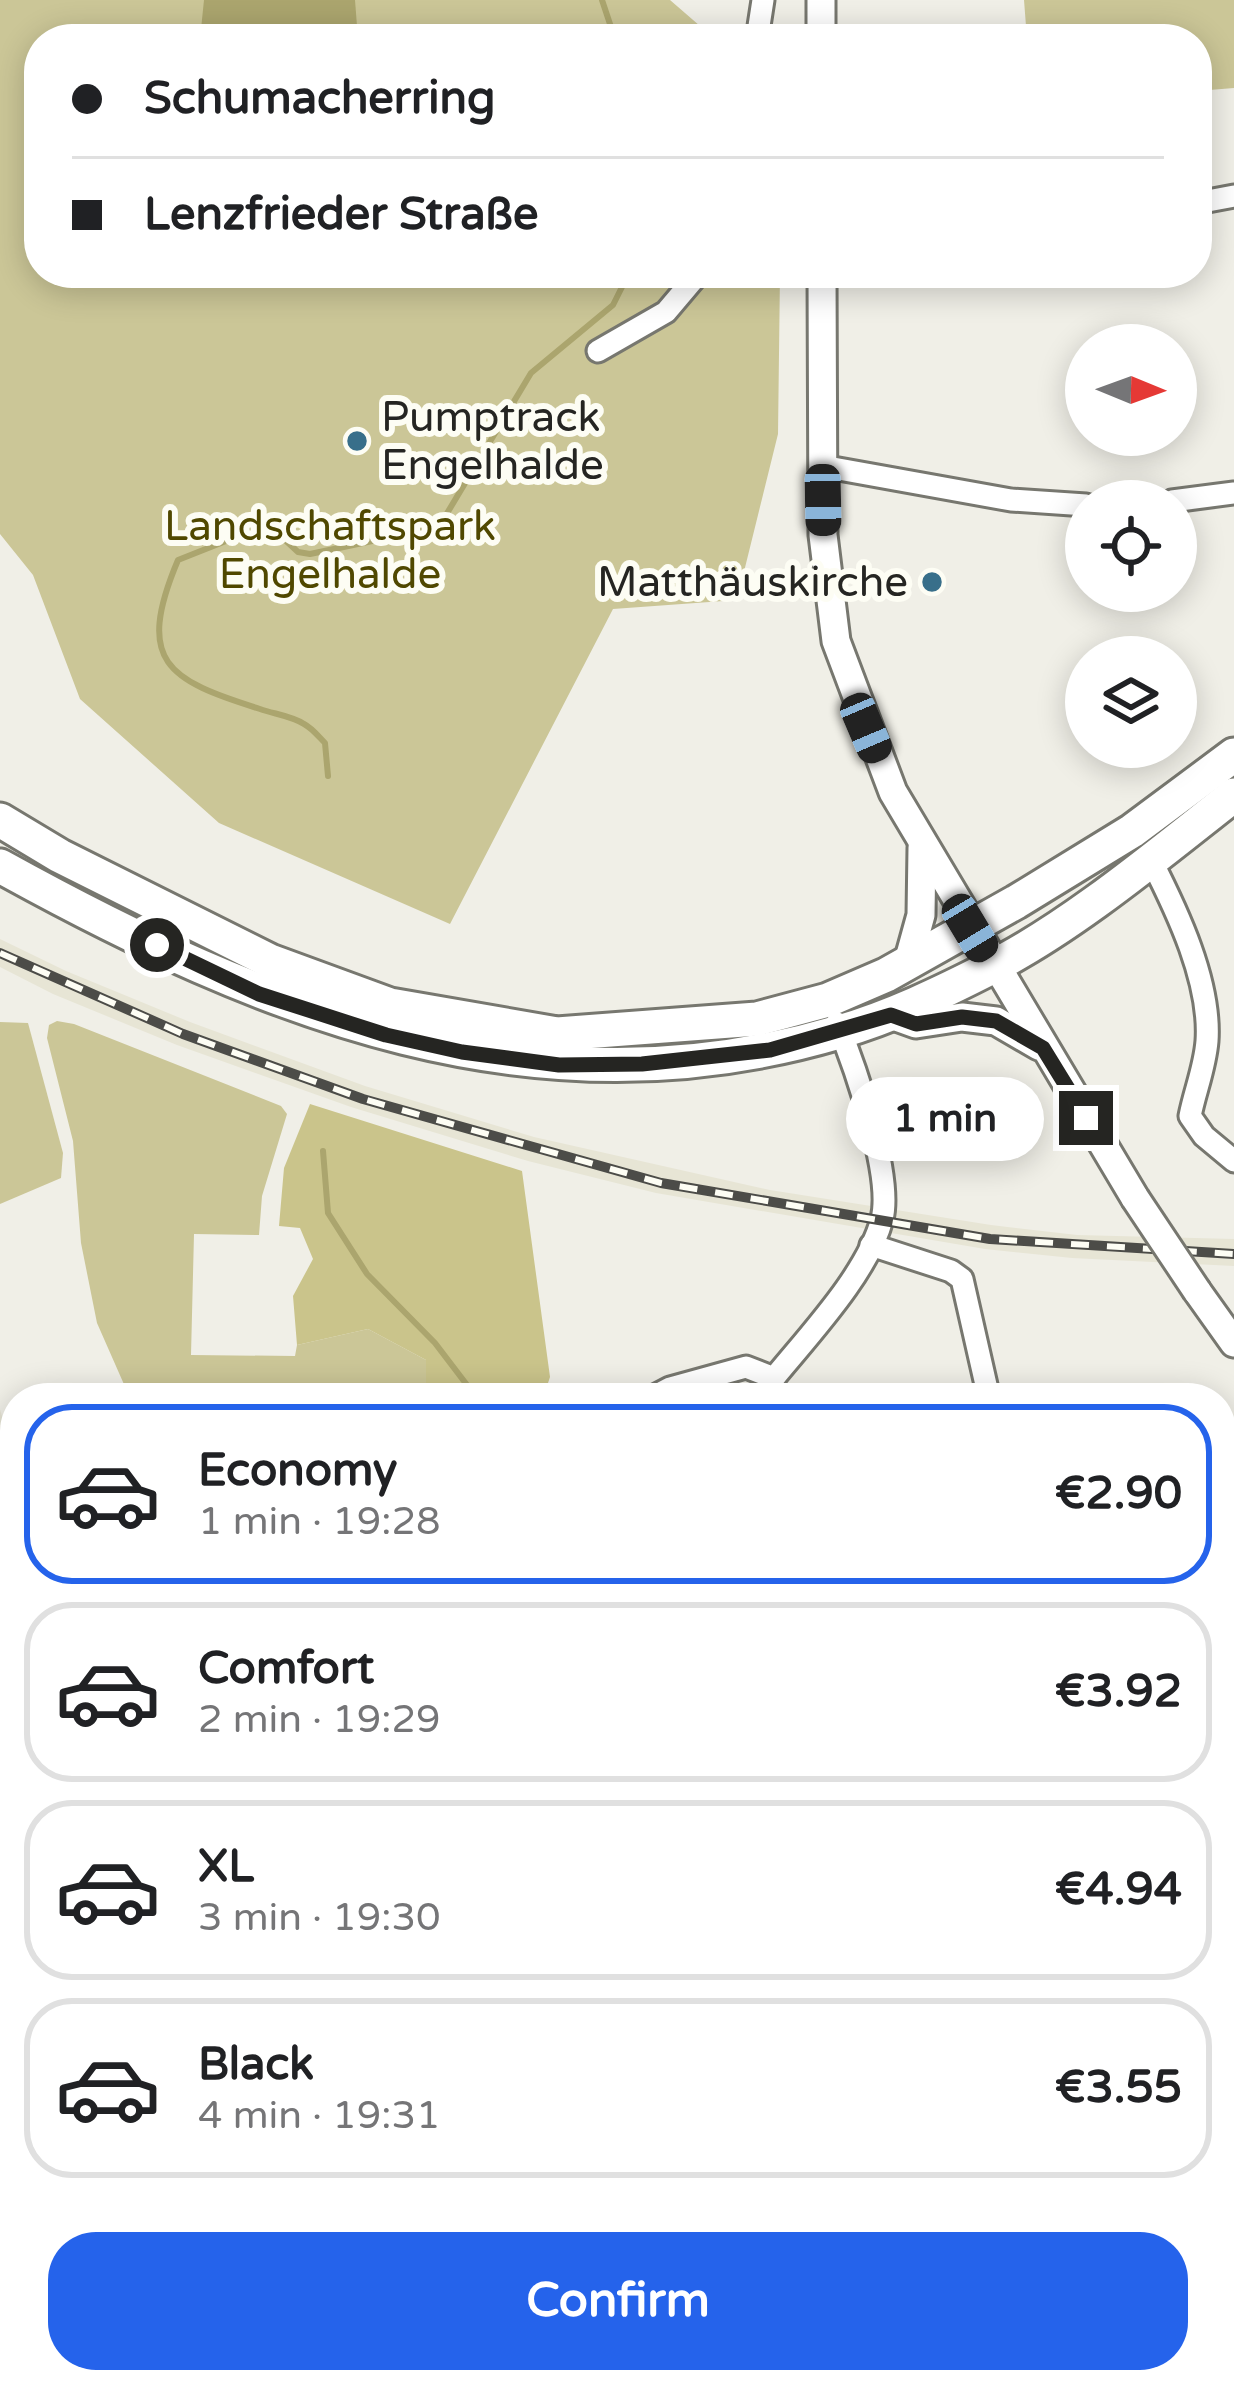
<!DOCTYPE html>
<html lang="en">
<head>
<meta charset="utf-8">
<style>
	:root { --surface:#fff; --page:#f6f6f6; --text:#202124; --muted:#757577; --line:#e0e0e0; --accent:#2563eb }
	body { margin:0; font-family:"Varela Round",sans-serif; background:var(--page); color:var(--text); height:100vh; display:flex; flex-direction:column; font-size:45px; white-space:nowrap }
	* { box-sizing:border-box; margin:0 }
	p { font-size:39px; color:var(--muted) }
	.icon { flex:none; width:66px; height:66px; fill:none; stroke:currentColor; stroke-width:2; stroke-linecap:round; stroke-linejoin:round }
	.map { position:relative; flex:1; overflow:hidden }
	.details { position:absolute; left:0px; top:1383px; width:1236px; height:1011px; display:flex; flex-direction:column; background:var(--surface); border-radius:48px 48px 0 0; box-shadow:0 6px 30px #0003 }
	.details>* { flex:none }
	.banner { position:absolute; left:24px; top:24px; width:1188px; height:264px; border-radius:48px; box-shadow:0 6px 30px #0003; display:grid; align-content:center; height:264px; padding:0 48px; background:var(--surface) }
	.needle { width:78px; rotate:91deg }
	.controls { position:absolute; left:1065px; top:324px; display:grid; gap:24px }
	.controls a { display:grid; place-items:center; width:132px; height:132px; border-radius:50%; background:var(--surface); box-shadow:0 6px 30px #0003; font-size:60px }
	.end { position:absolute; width:54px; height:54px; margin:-27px; border:15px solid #252522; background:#fff; box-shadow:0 0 0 6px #fff }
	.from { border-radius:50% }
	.bubble { position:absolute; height:84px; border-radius:42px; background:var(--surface); box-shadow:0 6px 30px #0003; font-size:39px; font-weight:700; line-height:84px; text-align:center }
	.car { position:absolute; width:36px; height:72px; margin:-36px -18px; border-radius:15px; box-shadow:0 0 9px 3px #0007; background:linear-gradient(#222 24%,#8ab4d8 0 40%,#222 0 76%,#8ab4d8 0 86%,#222 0) }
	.banner b { display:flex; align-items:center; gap:42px; height:114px; font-size:45px }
	.banner b+b { border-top:3px solid var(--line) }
	.banner i { width:30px; height:30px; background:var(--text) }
	ul { padding:21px 0 0; list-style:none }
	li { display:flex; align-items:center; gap:36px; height:180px; margin:0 24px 18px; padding:0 24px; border:6px solid var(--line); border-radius:48px }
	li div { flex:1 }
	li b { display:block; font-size:45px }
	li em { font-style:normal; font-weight:700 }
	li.active { border-color:var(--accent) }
	li>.icon { width:108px; height:108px; stroke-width:1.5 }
	.primary-button { display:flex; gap:24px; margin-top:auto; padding:24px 48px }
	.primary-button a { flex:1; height:138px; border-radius:48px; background:var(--accent); color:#fff; font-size:48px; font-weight:700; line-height:138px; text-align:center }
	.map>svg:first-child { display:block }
	.built { fill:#e7e5d5 }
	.green { fill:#cbc697 }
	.forest { fill:#cac48b }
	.water { fill:#aba56e }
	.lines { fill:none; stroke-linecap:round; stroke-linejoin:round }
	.stream { stroke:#aba56e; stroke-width:6 }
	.minor-casing { stroke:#77776f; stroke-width:27 }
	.tertiary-casing { stroke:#77776f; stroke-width:33 }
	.primary-casing { stroke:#77776f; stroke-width:39 }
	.minor { stroke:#fff; stroke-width:21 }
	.tertiary { stroke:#fff; stroke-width:27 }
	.primary { stroke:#fff; stroke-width:33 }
	.rail-casing { stroke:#4c4c48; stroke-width:10 }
	.rail { stroke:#fdfdf4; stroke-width:6; stroke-dasharray:18; stroke-linecap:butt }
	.tertiary-bridge-casing { stroke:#77776f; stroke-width:33; stroke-linecap:butt }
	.tertiary-bridge { stroke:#fff; stroke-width:27 }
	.route { stroke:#252522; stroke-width:15 }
	.poi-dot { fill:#386f8a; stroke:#fdfdf4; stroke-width:4.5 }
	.labels { text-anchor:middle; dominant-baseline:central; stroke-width:12; stroke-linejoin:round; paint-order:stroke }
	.poi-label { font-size:42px; fill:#252522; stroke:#fdfdf4; text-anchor:start }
	.park-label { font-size:42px; fill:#504800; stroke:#fdfdf4 }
</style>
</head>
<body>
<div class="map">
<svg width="1234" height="2392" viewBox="0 0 1234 2392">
	<rect width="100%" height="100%" fill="#f0efe7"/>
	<g class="built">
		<path d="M 0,939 L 66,971 L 190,1022 L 365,1086 L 534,1137 L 770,1190 L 991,1225 L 1077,1235 L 1234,1239 L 1234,1266 L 1072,1258 L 985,1249 L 656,1193 L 528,1161 L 351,1107 L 177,1045 L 53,994 L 0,967 Z"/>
		<path d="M 0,1409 L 15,1464 L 15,1623 L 0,1545 Z"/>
		<path d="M 15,2116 L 15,2298 L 0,2357 L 0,2202 Z"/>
	</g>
	<g class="green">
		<path d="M 0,0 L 670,0 L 715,39 L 39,39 L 39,273 L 780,273 L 778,434 L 737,600 L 613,609 L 450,924 L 219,823 L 80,699 L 33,575 L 0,534 Z"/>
		<path d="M 1024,0 L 1234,0 L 1234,88 L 1197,91 L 1197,39 L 1027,39 Z"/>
		<path d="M 57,1021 L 74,1024 L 281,1106 L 287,1114 L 262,1196 L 259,1235 L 194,1234 L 191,1355 L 295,1356 L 297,1345 L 368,1329 L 426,1360 L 426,1398 L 130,1398 L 97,1323 L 81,1243 L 73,1141 L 47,1038 L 49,1025 Z"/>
		<path d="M 0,1022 L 28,1023 L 63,1153 L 61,1178 L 0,1204 Z"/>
		<path d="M 35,2379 L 354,2379 L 347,2392 L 30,2392 Z"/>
		<path d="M 580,2379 L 1186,2379 L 1190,2392 L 580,2392 Z"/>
	</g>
	<g class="forest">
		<path d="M 310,1104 L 522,1171 L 550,1377 L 543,1398 L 426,1398 L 426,1360 L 368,1329 L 297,1345 L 293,1296 L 313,1259 L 300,1228 L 279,1226 L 284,1168 Z"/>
		<path d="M 0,1545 L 15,1623 L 15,2116 L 0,2202 Z"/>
		<path d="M 15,2298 L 15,2379 L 35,2379 L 30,2392 L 0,2392 L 0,2357 Z"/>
		<path d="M 427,2379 L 580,2379 L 582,2390 L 396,2392 Z"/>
	</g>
	<path class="water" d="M 204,0 L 355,0 L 358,39 L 200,39 Z"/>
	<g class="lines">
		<g class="stream">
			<path d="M 602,0 L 615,39"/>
			<path d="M 328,776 L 325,743 C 319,737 312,728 304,724 C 292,716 274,714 260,709 C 167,680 135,662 178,560 L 231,539 L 284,539 L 298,552 L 310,554 L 425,530 L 446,515 L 531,373 L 613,305 L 629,273"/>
			<path d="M 323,1151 L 328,1213 L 367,1274 L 435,1343 L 467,1385 L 467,1398"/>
			<path d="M 455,2392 L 467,2379"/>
		</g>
		<g class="minor-casing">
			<g id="minor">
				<path d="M 757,39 L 763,0"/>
				<path d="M 1197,203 L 1234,196"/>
				<path d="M 598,351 L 666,312 L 699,273"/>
				<path d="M 822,466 L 1011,500 L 1086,505"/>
				<path d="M 1172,501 L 1234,493"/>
				<path d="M 1151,860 C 1177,911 1211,982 1207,1041 C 1205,1067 1195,1091 1190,1116 L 1204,1136 L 1234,1161"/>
				<path d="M 871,1245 L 951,1271 L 962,1279 L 989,1398"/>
				<path d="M 651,1398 L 670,1388 L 746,1367 L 774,1378 C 809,1335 868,1273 882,1219 C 893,1176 855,1066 837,1023"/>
				<path d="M 1221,1737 L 1234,1738"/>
				<path d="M 1221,1999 L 1234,2044"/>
				<path d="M 361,2392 L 367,2379"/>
			</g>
		</g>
		<g class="tertiary-casing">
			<g id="tertiary">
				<path d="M 821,0 L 821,39"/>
				<path d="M 822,273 L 823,535 L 836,641 L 893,792 L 1135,1198"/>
				<path d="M 908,962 L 921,915 L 922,848"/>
				<path d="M 891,1015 L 916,1024 L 962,1017 L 996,1021 L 1039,1046"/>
				<path d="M 1197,1291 L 1234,1343"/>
			</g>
		</g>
		<g class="primary-casing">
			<g id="primary">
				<path d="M 0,820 L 60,856 L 270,961 L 390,1005 L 557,1034 L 757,1019 L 828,1000 L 886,975 L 1016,902 L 1132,831 L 1234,755"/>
				<path d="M 0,866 C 264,1012 535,1122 839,1032 C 891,1017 941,993 990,968 C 1072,927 1161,852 1234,795"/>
			</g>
		</g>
		<use href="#minor" class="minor"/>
		<use href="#tertiary" class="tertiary"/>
		<use href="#primary" class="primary"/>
		<g class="rail-casing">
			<g id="rail">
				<path d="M 0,953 L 183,1034 L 363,1099 L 661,1183 L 990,1239 L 1234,1254"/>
				<path d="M 0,1459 L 15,1514"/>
				<path d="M 0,1509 L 15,1571"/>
				<path d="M 0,2244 L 15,2175"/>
				<path d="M 0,2300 L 15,2239"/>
			</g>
		</g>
		<use href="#rail" class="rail"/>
		<g class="tertiary-bridge-casing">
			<path id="tertiary-bridge" d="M 1135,1198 L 1197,1291"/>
		</g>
		<use href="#tertiary-bridge" class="tertiary-bridge"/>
	</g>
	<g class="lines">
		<path class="route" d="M 157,945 L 259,994 L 386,1035 L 462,1052 L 559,1065 L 642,1064 L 770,1050 L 891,1015 L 916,1024 L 962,1017 L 996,1021 L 1043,1048 L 1086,1118"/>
	</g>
	<g class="poi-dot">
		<circle cx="357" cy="441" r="12"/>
		<circle cx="932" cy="582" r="12"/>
	</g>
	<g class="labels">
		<g class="poi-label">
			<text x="381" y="417">Pumptrack<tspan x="381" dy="48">Engelhalde</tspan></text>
			<text x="908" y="582" text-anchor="end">Matthäuskirche</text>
		</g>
		<g class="park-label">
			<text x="330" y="526">Landschaftspark<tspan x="330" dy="48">Engelhalde</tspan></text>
		</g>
	</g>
</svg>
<div class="controls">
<a><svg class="needle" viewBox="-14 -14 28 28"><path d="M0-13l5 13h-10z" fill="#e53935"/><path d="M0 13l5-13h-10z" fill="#757577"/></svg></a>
<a><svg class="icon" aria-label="locate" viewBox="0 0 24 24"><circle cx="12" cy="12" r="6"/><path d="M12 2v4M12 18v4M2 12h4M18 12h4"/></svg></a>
<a><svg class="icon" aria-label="layers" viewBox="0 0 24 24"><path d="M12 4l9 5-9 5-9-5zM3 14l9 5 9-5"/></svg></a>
</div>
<i class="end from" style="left:157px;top:945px"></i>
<i class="end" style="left:1086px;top:1118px"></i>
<div class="bubble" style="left:846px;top:1077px;width:198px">1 min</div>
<i class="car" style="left:823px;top:500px;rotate:179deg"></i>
<i class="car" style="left:866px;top:728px;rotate:157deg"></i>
<i class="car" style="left:970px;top:928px;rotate:149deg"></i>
<div class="banner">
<b><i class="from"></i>Schumacherring</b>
<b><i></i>Lenzfrieder Straße</b>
</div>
<section class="details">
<ul>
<li class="active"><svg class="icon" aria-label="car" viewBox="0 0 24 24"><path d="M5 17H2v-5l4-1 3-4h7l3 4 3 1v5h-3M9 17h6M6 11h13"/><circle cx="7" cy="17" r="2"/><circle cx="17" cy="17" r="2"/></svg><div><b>Economy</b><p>1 min · 19:28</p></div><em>€2.90</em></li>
<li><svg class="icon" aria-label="car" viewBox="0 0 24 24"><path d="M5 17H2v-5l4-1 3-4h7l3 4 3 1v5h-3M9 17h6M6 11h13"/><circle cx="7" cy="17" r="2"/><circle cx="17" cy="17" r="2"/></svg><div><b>Comfort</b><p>2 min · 19:29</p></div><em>€3.92</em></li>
<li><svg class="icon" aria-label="car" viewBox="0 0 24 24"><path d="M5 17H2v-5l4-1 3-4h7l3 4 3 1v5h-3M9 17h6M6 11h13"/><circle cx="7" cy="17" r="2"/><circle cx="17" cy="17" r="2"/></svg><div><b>XL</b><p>3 min · 19:30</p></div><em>€4.94</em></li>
<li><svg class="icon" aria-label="car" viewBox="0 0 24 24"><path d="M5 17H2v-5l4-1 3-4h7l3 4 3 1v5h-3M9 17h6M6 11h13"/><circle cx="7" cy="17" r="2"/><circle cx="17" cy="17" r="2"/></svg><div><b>Black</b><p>4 min · 19:31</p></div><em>€3.55</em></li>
</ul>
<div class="primary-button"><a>Confirm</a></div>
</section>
</div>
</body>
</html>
